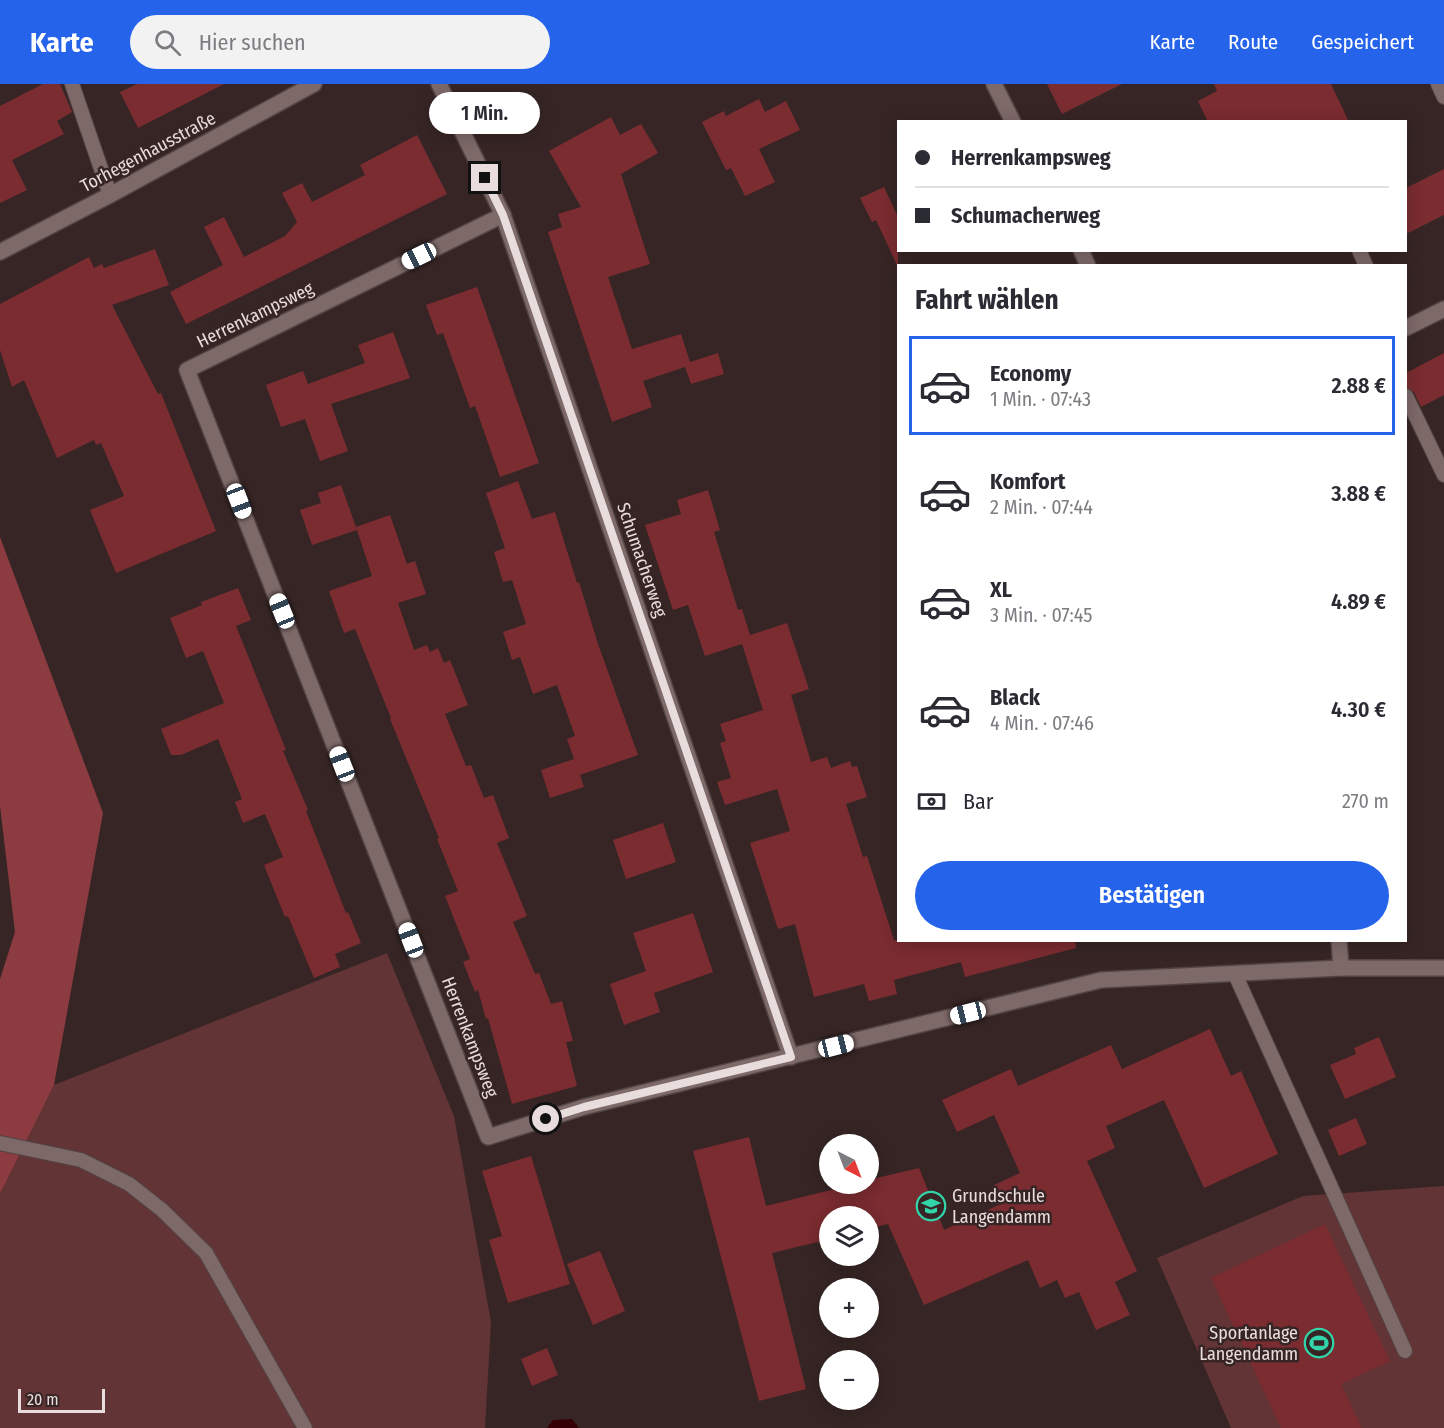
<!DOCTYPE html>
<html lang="de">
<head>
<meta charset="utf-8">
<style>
	:root { --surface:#fff; --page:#f2f2f3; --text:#2b2b33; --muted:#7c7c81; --line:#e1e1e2; --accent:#2563eb }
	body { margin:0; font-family:"Fira Sans Condensed",sans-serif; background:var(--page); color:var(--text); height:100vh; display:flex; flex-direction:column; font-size:22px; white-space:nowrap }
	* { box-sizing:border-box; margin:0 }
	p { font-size:20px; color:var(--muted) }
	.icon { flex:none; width:33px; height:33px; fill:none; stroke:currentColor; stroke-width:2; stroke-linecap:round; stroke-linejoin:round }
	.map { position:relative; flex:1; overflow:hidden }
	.drawer { position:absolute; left:897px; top:180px; width:510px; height:678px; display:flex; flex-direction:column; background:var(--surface); border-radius:0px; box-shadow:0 3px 15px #0003 }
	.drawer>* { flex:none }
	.hud { position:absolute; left:897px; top:36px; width:510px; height:132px; border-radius:0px; box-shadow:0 3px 15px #0003; display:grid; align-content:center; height:132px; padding:0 18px; background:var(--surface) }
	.needle { width:39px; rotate:138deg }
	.tools { position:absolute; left:819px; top:1050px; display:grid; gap:12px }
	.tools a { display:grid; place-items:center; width:60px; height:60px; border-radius:50%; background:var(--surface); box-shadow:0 3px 15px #0003; font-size:30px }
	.scale { position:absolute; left:18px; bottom:15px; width:87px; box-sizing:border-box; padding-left:6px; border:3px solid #e8dcdc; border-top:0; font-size:16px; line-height:21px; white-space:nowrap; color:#e8dcdc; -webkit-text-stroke:4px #372525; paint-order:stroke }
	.end { position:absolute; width:27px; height:27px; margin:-14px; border:8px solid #e8dcdc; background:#111; box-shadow:0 0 0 3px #111 }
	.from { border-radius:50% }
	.bubble { position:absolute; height:42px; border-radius:21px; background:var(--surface); box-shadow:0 3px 15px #0003; font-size:20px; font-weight:600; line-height:42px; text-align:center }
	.car { position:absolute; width:18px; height:36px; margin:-18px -9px; border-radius:8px; box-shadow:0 0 4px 2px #0007; background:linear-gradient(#fff 24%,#345 0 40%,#fff 0 76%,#345 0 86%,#fff 0) }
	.hud b { display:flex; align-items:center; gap:21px; height:57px; font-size:22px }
	.hud b+b { border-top:2px solid var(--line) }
	.hud i { width:15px; height:15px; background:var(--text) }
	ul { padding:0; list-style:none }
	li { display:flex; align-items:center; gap:18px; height:99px; margin:0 12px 9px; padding:0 6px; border:3px solid transparent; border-radius:0px }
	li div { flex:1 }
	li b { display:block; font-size:22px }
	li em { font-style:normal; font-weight:600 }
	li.selected { border-color:var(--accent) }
	li>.icon { width:54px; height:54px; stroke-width:1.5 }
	h2 { padding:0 18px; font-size:27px; line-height:72px }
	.pay { display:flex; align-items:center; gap:15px; height:66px; padding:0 18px; font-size:22px }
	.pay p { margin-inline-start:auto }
	.primary-button { display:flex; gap:12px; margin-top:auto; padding:12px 18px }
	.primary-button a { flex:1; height:69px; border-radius:36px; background:var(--accent); color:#fff; font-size:24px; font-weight:600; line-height:69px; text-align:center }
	header { display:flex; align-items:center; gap:36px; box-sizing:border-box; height:84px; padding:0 30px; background:var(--accent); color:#fff }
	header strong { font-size:28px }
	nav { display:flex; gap:33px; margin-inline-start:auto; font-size:21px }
	.search { width:420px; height:54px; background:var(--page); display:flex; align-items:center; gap:15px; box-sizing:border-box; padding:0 21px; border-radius:33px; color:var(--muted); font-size:22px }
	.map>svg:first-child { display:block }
	.green { fill:#623435 }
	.forest { fill:#8c3c40 }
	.water { fill:#340005 }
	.building { fill:#7a2c30 }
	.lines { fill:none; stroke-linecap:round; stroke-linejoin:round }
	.lane-casing { stroke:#534444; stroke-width:16 }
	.street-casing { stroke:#534444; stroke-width:18 }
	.lane { stroke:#7e6969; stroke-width:14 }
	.street { stroke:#7e6969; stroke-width:15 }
	.route { stroke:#e8dcdc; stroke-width:8 }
	.labels { text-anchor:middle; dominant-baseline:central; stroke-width:5; stroke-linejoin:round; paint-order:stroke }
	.street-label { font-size:18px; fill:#e8dcdc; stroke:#372525 }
	.poi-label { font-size:18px; fill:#e8dcdc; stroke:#372525; text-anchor:start }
</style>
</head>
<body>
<header>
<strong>Karte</strong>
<div class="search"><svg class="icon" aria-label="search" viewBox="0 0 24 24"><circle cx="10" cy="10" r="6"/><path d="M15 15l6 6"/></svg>Hier suchen</div>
<nav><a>Karte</a><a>Route</a><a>Gespeichert</a></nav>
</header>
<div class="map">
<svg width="1444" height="1344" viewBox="0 0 1444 1344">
	<rect width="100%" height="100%" fill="#372525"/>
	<g class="green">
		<path d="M 387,869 L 454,1032 L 491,1238 L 485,1344 L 0,1344 L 0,1110 L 54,1001 Z"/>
		<path d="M 1444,1102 L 1444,1344 L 1231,1344 L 1157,1174 L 1303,1112 Z"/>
	</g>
	<path class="forest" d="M 0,453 L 103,729 L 54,1001 L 0,1110 L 0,895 L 15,848 L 0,722 Z"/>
	<path class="water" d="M 572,1335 L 579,1344 L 547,1344 L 553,1336 Z"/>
	<g class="building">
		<path d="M 43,0 L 60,0 L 72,28 L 57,37 L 64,50 L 12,76 L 27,106 L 0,119 L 0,22 Z"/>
		<path d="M 137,0 L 224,0 L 138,44 L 120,8 Z"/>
		<path d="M 1047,0 L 1122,0 L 1062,30 Z"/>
		<path d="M 1214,0 L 1331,0 L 1349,38 L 1208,38 L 1198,17 L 1217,7 Z"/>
		<path d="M 759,15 L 765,28 L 786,17 L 800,46 L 759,65 L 775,98 L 745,112 L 731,84 L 726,86 L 702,38 L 724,27 L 726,32 Z"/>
		<path d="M 611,33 L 620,51 L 641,40 L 658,69 L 621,90 L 650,180 L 608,193 L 632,265 L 681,250 L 690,278 L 718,269 L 724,290 L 691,300 L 685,283 L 643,297 L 652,323 L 612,338 L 548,148 L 562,143 L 558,130 L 581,123 L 549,67 Z"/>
		<path d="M 417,51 L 447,110 L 186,240 L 170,208 L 223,181 L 204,143 L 224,133 L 244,173 L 285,152 L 297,138 L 282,109 L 302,99 L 312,118 L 365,91 L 360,81 Z"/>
		<path d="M 1444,85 L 1444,131 L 1406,150 L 1406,104 Z"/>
		<path d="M 884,103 L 898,133 L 898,183 L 876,136 L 872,138 L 860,114 Z"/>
		<path d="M 155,165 L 169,201 L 112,221 L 158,310 L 161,309 L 216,447 L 116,489 L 90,426 L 124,412 L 101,359 L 96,361 L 94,356 L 57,374 L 24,296 L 12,303 L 0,266 L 0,220 L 89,173 L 94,184 L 102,180 L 104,184 Z"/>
		<path d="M 477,203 L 539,379 L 500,393 L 475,322 L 470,324 L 443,249 L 437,251 L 426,221 Z"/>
		<path d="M 393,248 L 410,294 L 331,320 L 348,367 L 320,377 L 305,335 L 281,343 L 266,301 L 303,287 L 308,300 L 365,279 L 358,261 Z"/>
		<path d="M 1444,269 L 1444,311 L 1421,323 L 1414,308 L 1406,303 L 1406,289 Z"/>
		<path d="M 518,397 L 532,435 L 555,428 L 577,499 L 579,498 L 598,560 L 638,671 L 580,691 L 584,703 L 550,714 L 541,686 L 574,675 L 567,655 L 575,652 L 557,601 L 533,610 L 520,573 L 512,576 L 503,548 L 526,540 L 512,496 L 503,498 L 494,468 L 505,464 L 486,409 Z"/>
		<path d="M 341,401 L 356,443 L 390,431 L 407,480 L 415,477 L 426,510 L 398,519 L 414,566 L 427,561 L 430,568 L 438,564 L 444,579 L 450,576 L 468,621 L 445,630 L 466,682 L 471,681 L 484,714 L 493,711 L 509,754 L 497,759 L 527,832 L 513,838 L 535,890 L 539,889 L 551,920 L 562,917 L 573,957 L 566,958 L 577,1002 L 512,1020 L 488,934 L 486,935 L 478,906 L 475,908 L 463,878 L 470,875 L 445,812 L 458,807 L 437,755 L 439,754 L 390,635 L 391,634 L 355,545 L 344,549 L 329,507 L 372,492 L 357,446 L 312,461 L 300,426 L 321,419 L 318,409 Z"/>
		<path d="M 708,406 L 720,446 L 714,448 L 738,526 L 742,525 L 750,551 L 787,539 L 809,605 L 791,611 L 811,678 L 827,673 L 831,684 L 850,677 L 852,683 L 857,682 L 867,713 L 846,720 L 863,773 L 867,772 L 894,856 L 1075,856 L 1076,864 L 965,893 L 961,878 L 894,896 L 897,910 L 869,917 L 864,900 L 814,913 L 795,840 L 778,845 L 750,759 L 790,747 L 777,705 L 725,721 L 717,698 L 731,694 L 720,659 L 726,657 L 720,640 L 763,626 L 742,560 L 705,572 L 688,521 L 673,526 L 645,441 L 681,430 L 677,416 Z"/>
		<path d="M 238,504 L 251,536 L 236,542 L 286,666 L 283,667 L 308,726 L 306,727 L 346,829 L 348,828 L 361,859 L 335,870 L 340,883 L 314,894 L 288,832 L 285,833 L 264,781 L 283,773 L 265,730 L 243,739 L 235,718 L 242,715 L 218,655 L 181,671 L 171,671 L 161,645 L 224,619 L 203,567 L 186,574 L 170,534 L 202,521 L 201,518 Z"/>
		<path d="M 663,739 L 676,778 L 626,795 L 613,756 Z"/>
		<path d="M 693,829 L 713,888 L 654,909 L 660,928 L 624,941 L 610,900 L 646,887 L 633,849 Z"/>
		<path d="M 1210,945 L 1231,992 L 1241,987 L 1278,1070 L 1204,1104 L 1164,1016 L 1106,1042 L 1115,1064 L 1087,1077 L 1137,1187 L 1115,1198 L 1130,1231 L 1096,1246 L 1079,1208 L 1065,1214 L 1057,1196 L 1040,1204 L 1028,1176 L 924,1221 L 888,1140 L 868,1145 L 868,1132 L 830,1132 L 830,1155 L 772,1169 L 806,1305 L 759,1317 L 693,1067 L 749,1053 L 766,1122 L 855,1100 L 868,1100 L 868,1096 L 919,1084 L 944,1146 L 1003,1119 L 994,1101 L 1020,1089 L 994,1031 L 957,1048 L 942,1016 L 1011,985 L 1018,1002 L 1111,961 L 1122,985 Z"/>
		<path d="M 1379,953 L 1396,993 L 1345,1015 L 1330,981 L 1356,970 L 1354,964 Z"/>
		<path d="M 1356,1034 L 1367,1060 L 1339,1072 L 1328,1046 Z"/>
		<path d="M 531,1072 L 570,1200 L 508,1219 L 489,1156 L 502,1152 L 482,1087 Z"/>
		<path d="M 1325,1140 L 1390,1277 L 1341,1300 L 1362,1344 L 1281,1344 L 1211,1194 Z"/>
		<path d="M 600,1167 L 625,1227 L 593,1241 L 567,1180 Z"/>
		<path d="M 547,1264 L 558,1291 L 532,1302 L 521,1275 Z"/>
	</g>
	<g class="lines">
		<g class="lane-casing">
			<g id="lane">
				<path d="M 72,0 L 110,111"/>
				<path d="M 1438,0 L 1444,13"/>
				<path d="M 1359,166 L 1366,182"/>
				<path d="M 1406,312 L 1444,391"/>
				<path d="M 1235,890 L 1405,1267"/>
				<path d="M 0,1059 L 81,1076 L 129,1100 L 162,1126 L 206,1169 L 305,1344"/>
			</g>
		</g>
		<g class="street-casing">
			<g id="street">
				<path d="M 439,0 L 503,131 L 791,973"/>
				<path d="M 994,0 L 1013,38"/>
				<path d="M 503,131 L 187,286 L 488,1053 L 584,1023 L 1101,896 L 1341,884 L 1444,884"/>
				<path d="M 1081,166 L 1088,182"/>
				<path d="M 0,168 L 110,111 L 314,0"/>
				<path d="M 1406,244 L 1444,225"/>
				<path d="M 1339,856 L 1341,884"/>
			</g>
		</g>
		<use href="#lane" class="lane"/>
		<use href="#street" class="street"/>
	</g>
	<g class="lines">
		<path class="route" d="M 485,94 L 503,131 L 791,973 L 584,1023 L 546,1035"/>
	</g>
	<defs>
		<g id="school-ring" transform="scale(1.5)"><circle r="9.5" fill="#372525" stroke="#32d4a9" stroke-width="1.5"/><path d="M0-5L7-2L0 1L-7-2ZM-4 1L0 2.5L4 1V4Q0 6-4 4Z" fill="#32d4a9"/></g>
		<g id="stadium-ring" transform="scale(1.5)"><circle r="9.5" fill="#372525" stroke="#32d4a9" stroke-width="1.5"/><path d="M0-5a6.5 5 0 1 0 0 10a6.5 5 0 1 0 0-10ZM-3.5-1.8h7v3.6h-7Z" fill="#32d4a9"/></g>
	</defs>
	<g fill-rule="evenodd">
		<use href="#school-ring" x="931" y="1122"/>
		<use href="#stadium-ring" x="1319" y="1259"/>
	</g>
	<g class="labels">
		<g class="street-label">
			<text transform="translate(148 68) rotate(-28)">Torhegenhausstraße</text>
			<text transform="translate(255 231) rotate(-26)">Herrenkampsweg</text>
			<text transform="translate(642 476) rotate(71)">Schumacherweg</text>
			<text transform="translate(470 953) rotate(69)">Herrenkampsweg</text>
		</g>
		<g class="poi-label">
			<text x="952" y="1112">Grundschule<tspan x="952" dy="21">Langendamm</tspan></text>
			<text x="1298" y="1249" text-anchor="end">Sportanlage<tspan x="1298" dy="21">Langendamm</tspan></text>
		</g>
	</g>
</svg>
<div class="tools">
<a><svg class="needle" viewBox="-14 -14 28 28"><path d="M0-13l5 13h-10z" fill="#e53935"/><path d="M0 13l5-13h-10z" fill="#7c7c81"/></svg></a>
<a><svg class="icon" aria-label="layers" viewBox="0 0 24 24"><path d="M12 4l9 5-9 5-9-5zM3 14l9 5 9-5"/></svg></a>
<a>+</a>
<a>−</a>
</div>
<div class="scale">20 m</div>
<i class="end from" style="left:546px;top:1035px"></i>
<i class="end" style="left:485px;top:94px"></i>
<div class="bubble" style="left:429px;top:8px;width:111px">1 Min.</div>
<i class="car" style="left:419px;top:172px;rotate:244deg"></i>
<i class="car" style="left:239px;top:417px;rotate:159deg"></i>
<i class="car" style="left:282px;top:527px;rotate:338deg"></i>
<i class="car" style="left:342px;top:680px;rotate:339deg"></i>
<i class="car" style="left:411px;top:856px;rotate:339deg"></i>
<i class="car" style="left:968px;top:929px;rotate:256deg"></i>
<i class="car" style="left:836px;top:962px;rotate:76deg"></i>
<div class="hud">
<b><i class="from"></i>Herrenkampsweg</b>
<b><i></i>Schumacherweg</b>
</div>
<section class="drawer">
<h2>Fahrt wählen</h2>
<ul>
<li class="selected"><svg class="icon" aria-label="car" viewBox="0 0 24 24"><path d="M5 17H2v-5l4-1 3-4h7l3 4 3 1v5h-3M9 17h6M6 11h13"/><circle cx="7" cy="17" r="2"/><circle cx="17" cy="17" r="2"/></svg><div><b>Economy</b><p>1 Min. · 07:43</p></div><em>2.88 €</em></li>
<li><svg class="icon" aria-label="car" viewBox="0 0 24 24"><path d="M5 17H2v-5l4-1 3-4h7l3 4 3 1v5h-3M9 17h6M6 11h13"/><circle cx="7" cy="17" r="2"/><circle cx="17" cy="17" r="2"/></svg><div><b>Komfort</b><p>2 Min. · 07:44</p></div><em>3.88 €</em></li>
<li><svg class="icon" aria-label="car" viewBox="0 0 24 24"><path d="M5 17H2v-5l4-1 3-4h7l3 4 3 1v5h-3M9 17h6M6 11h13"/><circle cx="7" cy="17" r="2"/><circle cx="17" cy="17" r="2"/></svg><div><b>XL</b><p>3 Min. · 07:45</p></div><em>4.89 €</em></li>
<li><svg class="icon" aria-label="car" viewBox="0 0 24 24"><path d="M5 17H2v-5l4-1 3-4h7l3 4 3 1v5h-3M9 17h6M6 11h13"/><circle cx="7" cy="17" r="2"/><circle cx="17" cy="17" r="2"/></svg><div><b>Black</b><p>4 Min. · 07:46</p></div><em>4.30 €</em></li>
</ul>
<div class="pay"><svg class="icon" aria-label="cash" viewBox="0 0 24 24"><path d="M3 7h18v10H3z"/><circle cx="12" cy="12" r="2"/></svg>Bar<p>270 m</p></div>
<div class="primary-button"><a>Bestätigen</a></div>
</section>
</div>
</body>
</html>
